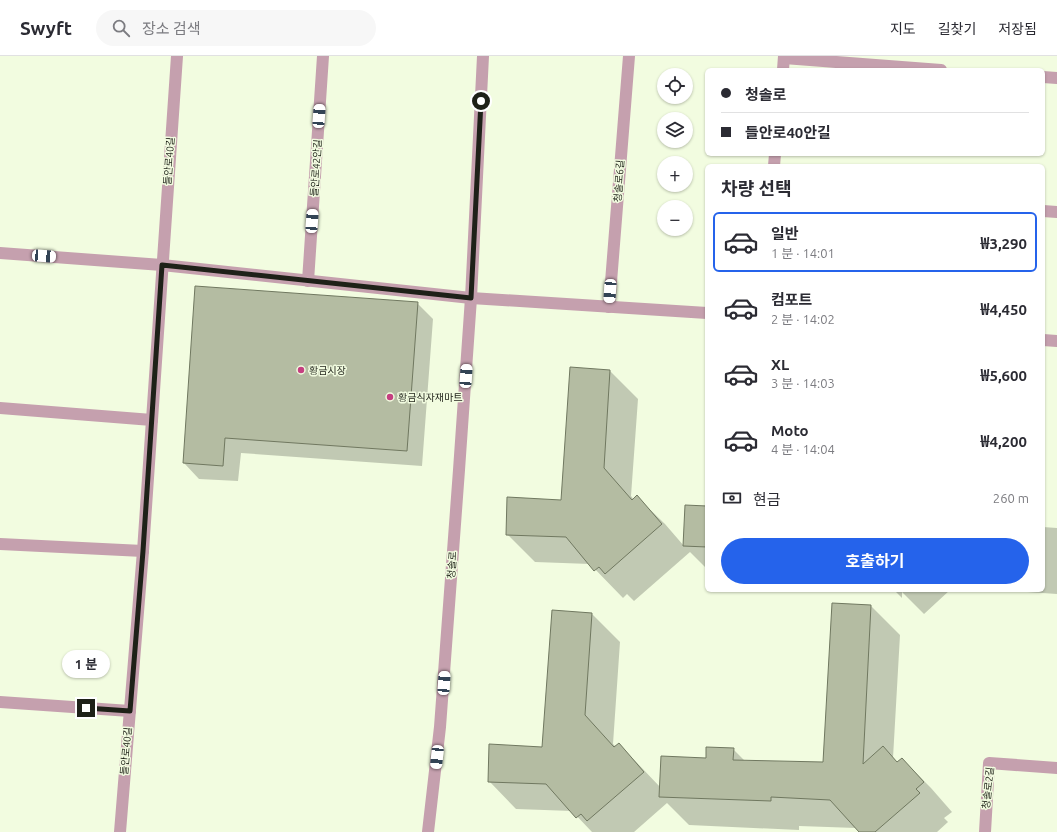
<!DOCTYPE html>
<html lang="ko">
<head>
<meta charset="utf-8">
<style>
	:root { --surface:#fff; --page:#f7f7f7; --text:#2b2b33; --muted:#7c7c81; --line:#e1e1e2; --accent:#2563eb }
	body { margin:0; font-family:Ubuntu,"Noto Sans KR",sans-serif; background:var(--page); color:var(--text); height:100vh; display:flex; flex-direction:column; font-size:15px; white-space:nowrap }
	* { box-sizing:border-box; margin:0 }
	p { font-size:13px; color:var(--muted) }
	.icon { flex:none; width:22px; height:22px; fill:none; stroke:currentColor; stroke-width:2; stroke-linecap:round; stroke-linejoin:round }
	.map { position:relative; flex:1; overflow:hidden }
	.sheet { position:absolute; left:705px; top:108px; width:340px; height:428px; display:flex; flex-direction:column; background:var(--surface); border-radius:6px; box-shadow:0 1px 3px #0004 }
	.sheet>* { flex:none }
	.guide { position:absolute; left:705px; top:12px; width:340px; height:88px; border-radius:6px; box-shadow:0 1px 3px #0004; display:grid; align-content:center; height:88px; padding:0 16px; background:var(--surface) }
	.controls { position:absolute; left:657px; top:12px; display:grid; gap:8px }
	.controls a { display:grid; place-items:center; width:36px; height:36px; border-radius:50%; background:var(--surface); box-shadow:0 1px 3px #0004; font-size:20px }
	.end { position:absolute; width:18px; height:18px; margin:-9px; border:5px solid #1e2118; background:#fff; box-shadow:0 0 0 2px #fff }
	.from { border-radius:50% }
	.bubble { position:absolute; height:28px; border-radius:14px; background:var(--surface); box-shadow:0 1px 3px #0004; font-size:13px; font-weight:700; line-height:28px; text-align:center }
	.car { position:absolute; width:12px; height:24px; margin:-12px -6px; border-radius:5px; box-shadow:0 0 3px 1px #0007; background:linear-gradient(#fff 24%,#345 0 40%,#fff 0 76%,#345 0 86%,#fff 0) }
	.guide b { display:flex; align-items:center; gap:14px; height:38px; font-size:15px }
	.guide b+b { border-top:1px solid var(--line) }
	.guide i { width:10px; height:10px; background:var(--text) }
	ul { padding:0; list-style:none }
	li { display:flex; align-items:center; gap:12px; height:60px; margin:0 8px 6px; padding:0 8px; border:2px solid transparent; border-radius:6px }
	li div { flex:1 }
	li b { display:block; font-size:15px }
	li em { font-style:normal; font-weight:700 }
	li.on { border-color:var(--accent) }
	li>.icon { width:36px; height:36px; stroke-width:1.5 }
	h2 { padding:0 16px; font-size:18px; line-height:48px }
	.pay { display:flex; align-items:center; gap:10px; height:44px; padding:0 16px; font-size:15px }
	.pay p { margin-inline-start:auto }
	.cta { display:flex; gap:8px; margin-top:auto; padding:8px 16px }
	.cta a { flex:1; height:46px; border-radius:24px; background:var(--accent); color:#fff; font-size:16px; font-weight:700; line-height:46px; text-align:center }
	header { display:flex; align-items:center; gap:24px; box-sizing:border-box; height:56px; padding:0 20px; background:var(--surface); border-bottom:1px solid var(--line) }
	header strong { font-size:19px }
	nav { display:flex; gap:22px; margin-inline-start:auto; font-size:14px }
	.search { width:280px; height:36px; background:var(--page); display:flex; align-items:center; gap:10px; box-sizing:border-box; padding:0 14px; border-radius:22px; color:var(--muted); font-size:15px }
	.map>svg:first-child { display:block }
	.shadow { fill:#0003 }
	.building { fill:#b4bca2; stroke:#707860 }
	.lines { fill:none; stroke-linecap:round; stroke-linejoin:round }
	.minor { stroke:#c5a0ae; stroke-width:12 }
	.tertiary { stroke:#c5a0ae; stroke-width:12 }
	.route { stroke:#1e2118; stroke-width:5 }
	.poi-dot { fill:#c53f81; stroke:#f2fce0; stroke-width:1.5 }
	.labels { text-anchor:middle; dominant-baseline:central; stroke-width:3; stroke-linejoin:round; paint-order:stroke }
	.street-label { font-size:10px; fill:#1e2118; stroke:#f2fce0 }
	.poi-label { font-size:10px; fill:#1e2118; stroke:#f2fce0; text-anchor:start }
</style>
</head>
<body>
<header>
<strong>Swyft</strong>
<div class="search"><svg class="icon" aria-label="search" viewBox="0 0 24 24"><circle cx="10" cy="10" r="6"/><path d="M15 15l6 6"/></svg>장소 검색</div>
<nav><a>지도</a><a>길찾기</a><a>저장됨</a></nav>
</header>
<div class="map">
<svg width="1057" height="776" viewBox="0 0 1057 776">
	<rect width="100%" height="100%" fill="#f2fce0"/>
	<g class="shadow">
		<path d="M 417,247 L 433,263 L 422,410 L 241,397 L 238,425 L 199,423 L 184,407 Z"/>
		<path d="M 610,315 L 638,343 L 631,440 L 634,444 L 637,441 L 665,468 L 684,490 L 686,450 L 707,451 L 707,513 L 690,496 L 634,545 L 627,538 L 623,542 L 590,508 L 535,506 L 507,478 L 562,445 Z"/>
		<path d="M 1043,471 L 1057,472 L 1057,538 L 995,534 L 1043,534 Z"/>
		<path d="M 894,534 L 950,534 L 924,558 L 902,536 L 902,542 Z"/>
		<path d="M 871,550 L 900,579 L 893,702 L 898,707 L 902,703 L 931,732 L 952,756 L 944,762 L 948,766 L 937,776 L 860,776 L 856,772 L 799,770 L 799,774 L 689,769 L 667,747 L 634,776 L 592,776 L 572,755 L 516,753 L 489,725 L 543,692 L 553,555 L 592,558 L 620,586 L 613,688 L 616,691 L 619,688 L 661,732 L 707,703 L 733,693 L 745,705 L 824,707 Z"/>
	</g>
	<g class="building">
		<path d="M 195,230 L 418,246 L 407,395 L 225,382 L 223,410 L 183,407 Z"/>
		<path d="M 570,311 L 610,314 L 604,412 L 632,444 L 637,439 L 662,468 L 605,518 L 599,511 L 594,515 L 566,481 L 506,479 L 507,441 L 561,444 Z"/>
		<path d="M 685,449 L 707,450 L 707,491 L 683,490 Z"/>
		<path d="M 832,547 L 871,549 L 863,708 L 883,690 L 897,706 L 902,702 L 924,726 L 916,733 L 920,737 L 875,776 L 859,776 L 830,744 L 771,741 L 771,745 L 659,741 L 661,700 L 706,702 L 706,691 L 734,692 L 733,704 L 823,706 Z"/>
		<path d="M 552,554 L 592,557 L 585,659 L 614,691 L 619,687 L 644,716 L 587,765 L 581,758 L 576,762 L 546,728 L 488,726 L 489,688 L 542,691 Z"/>
	</g>
	<g class="lines">
		<g class="minor">
			<path d="M 784,2 L 941,14"/>
			<path d="M 783,14 L 784,0"/>
			<path d="M 1043,21 L 1057,22"/>
			<path d="M 774,110 L 775,98"/>
			<path d="M 1043,155 L 1057,156"/>
			<path d="M 0,197 L 162,209 L 471,242 L 707,257"/>
			<path d="M 308,225 L 323,0"/>
			<path d="M 609,251 L 629,0"/>
			<path d="M 1043,284 L 1057,285"/>
			<path d="M 0,352 L 152,364"/>
			<path d="M 0,488 L 143,495"/>
			<path d="M 0,646 L 130,655"/>
			<path d="M 120,776 L 143,495 L 177,0"/>
			<path d="M 985,776 L 989,707 L 1057,712"/>
		</g>
		<path class="tertiary" d="M 428,776 L 440,671 L 459,414 L 471,242 L 483,0"/>
	</g>
	<g class="lines">
		<path class="route" d="M 86,652 L 130,655 L 143,495 L 162,209 L 471,242 L 481,45"/>
	</g>
	<g class="poi-dot">
		<circle cx="301" cy="314" r="4"/>
		<circle cx="390" cy="341" r="4"/>
	</g>
	<g class="labels">
		<g class="street-label">
			<text transform="translate(169 105) rotate(-86)">들안로40길</text>
			<text transform="translate(316 112) rotate(-86)">들안로42안길</text>
			<text transform="translate(619 125) rotate(-86)">청솔로6길</text>
			<text transform="translate(452 509) rotate(-86)">청솔로</text>
			<text transform="translate(126 695) rotate(-85)">들안로40길</text>
			<text transform="translate(988 732) rotate(-84)">청솔로2길</text>
		</g>
		<g class="poi-label">
			<text x="309" y="314">황금시장</text>
			<text x="398" y="341">황금식자재마트</text>
		</g>
	</g>
</svg>
<div class="controls">
<a><svg class="icon" aria-label="locate" viewBox="0 0 24 24"><circle cx="12" cy="12" r="6"/><path d="M12 2v4M12 18v4M2 12h4M18 12h4"/></svg></a>
<a><svg class="icon" aria-label="layers" viewBox="0 0 24 24"><path d="M12 4l9 5-9 5-9-5zM3 14l9 5 9-5"/></svg></a>
<a>+</a>
<a>−</a>
</div>
<i class="end from" style="left:481px;top:45px"></i>
<i class="end" style="left:86px;top:652px"></i>
<div class="bubble" style="left:62px;top:594px;width:48px">1 분</div>
<i class="car" style="left:319px;top:60px;rotate:4deg"></i>
<i class="car" style="left:312px;top:165px;rotate:4deg"></i>
<i class="car" style="left:44px;top:200px;rotate:94deg"></i>
<i class="car" style="left:610px;top:235px;rotate:184deg"></i>
<i class="car" style="left:466px;top:320px;rotate:4deg"></i>
<i class="car" style="left:444px;top:627px;rotate:4deg"></i>
<i class="car" style="left:437px;top:701px;rotate:186deg"></i>
<div class="guide">
<b><i class="from"></i>청솔로</b>
<b><i></i>들안로40안길</b>
</div>
<section class="sheet">
<h2>차량 선택</h2>
<ul>
<li class="on"><svg class="icon" aria-label="car" viewBox="0 0 24 24"><path d="M5 17H2v-5l4-1 3-4h7l3 4 3 1v5h-3M9 17h6M6 11h13"/><circle cx="7" cy="17" r="2"/><circle cx="17" cy="17" r="2"/></svg><div><b>일반</b><p>1 분 · 14:01</p></div><em>₩3,290</em></li>
<li><svg class="icon" aria-label="car" viewBox="0 0 24 24"><path d="M5 17H2v-5l4-1 3-4h7l3 4 3 1v5h-3M9 17h6M6 11h13"/><circle cx="7" cy="17" r="2"/><circle cx="17" cy="17" r="2"/></svg><div><b>컴포트</b><p>2 분 · 14:02</p></div><em>₩4,450</em></li>
<li><svg class="icon" aria-label="car" viewBox="0 0 24 24"><path d="M5 17H2v-5l4-1 3-4h7l3 4 3 1v5h-3M9 17h6M6 11h13"/><circle cx="7" cy="17" r="2"/><circle cx="17" cy="17" r="2"/></svg><div><b>XL</b><p>3 분 · 14:03</p></div><em>₩5,600</em></li>
<li><svg class="icon" aria-label="car" viewBox="0 0 24 24"><path d="M5 17H2v-5l4-1 3-4h7l3 4 3 1v5h-3M9 17h6M6 11h13"/><circle cx="7" cy="17" r="2"/><circle cx="17" cy="17" r="2"/></svg><div><b>Moto</b><p>4 분 · 14:04</p></div><em>₩4,200</em></li>
</ul>
<div class="pay"><svg class="icon" aria-label="cash" viewBox="0 0 24 24"><path d="M3 7h18v10H3z"/><circle cx="12" cy="12" r="2"/></svg>현금<p>260 m</p></div>
<div class="cta"><a>호출하기</a></div>
</section>
</div>
</body>
</html>
